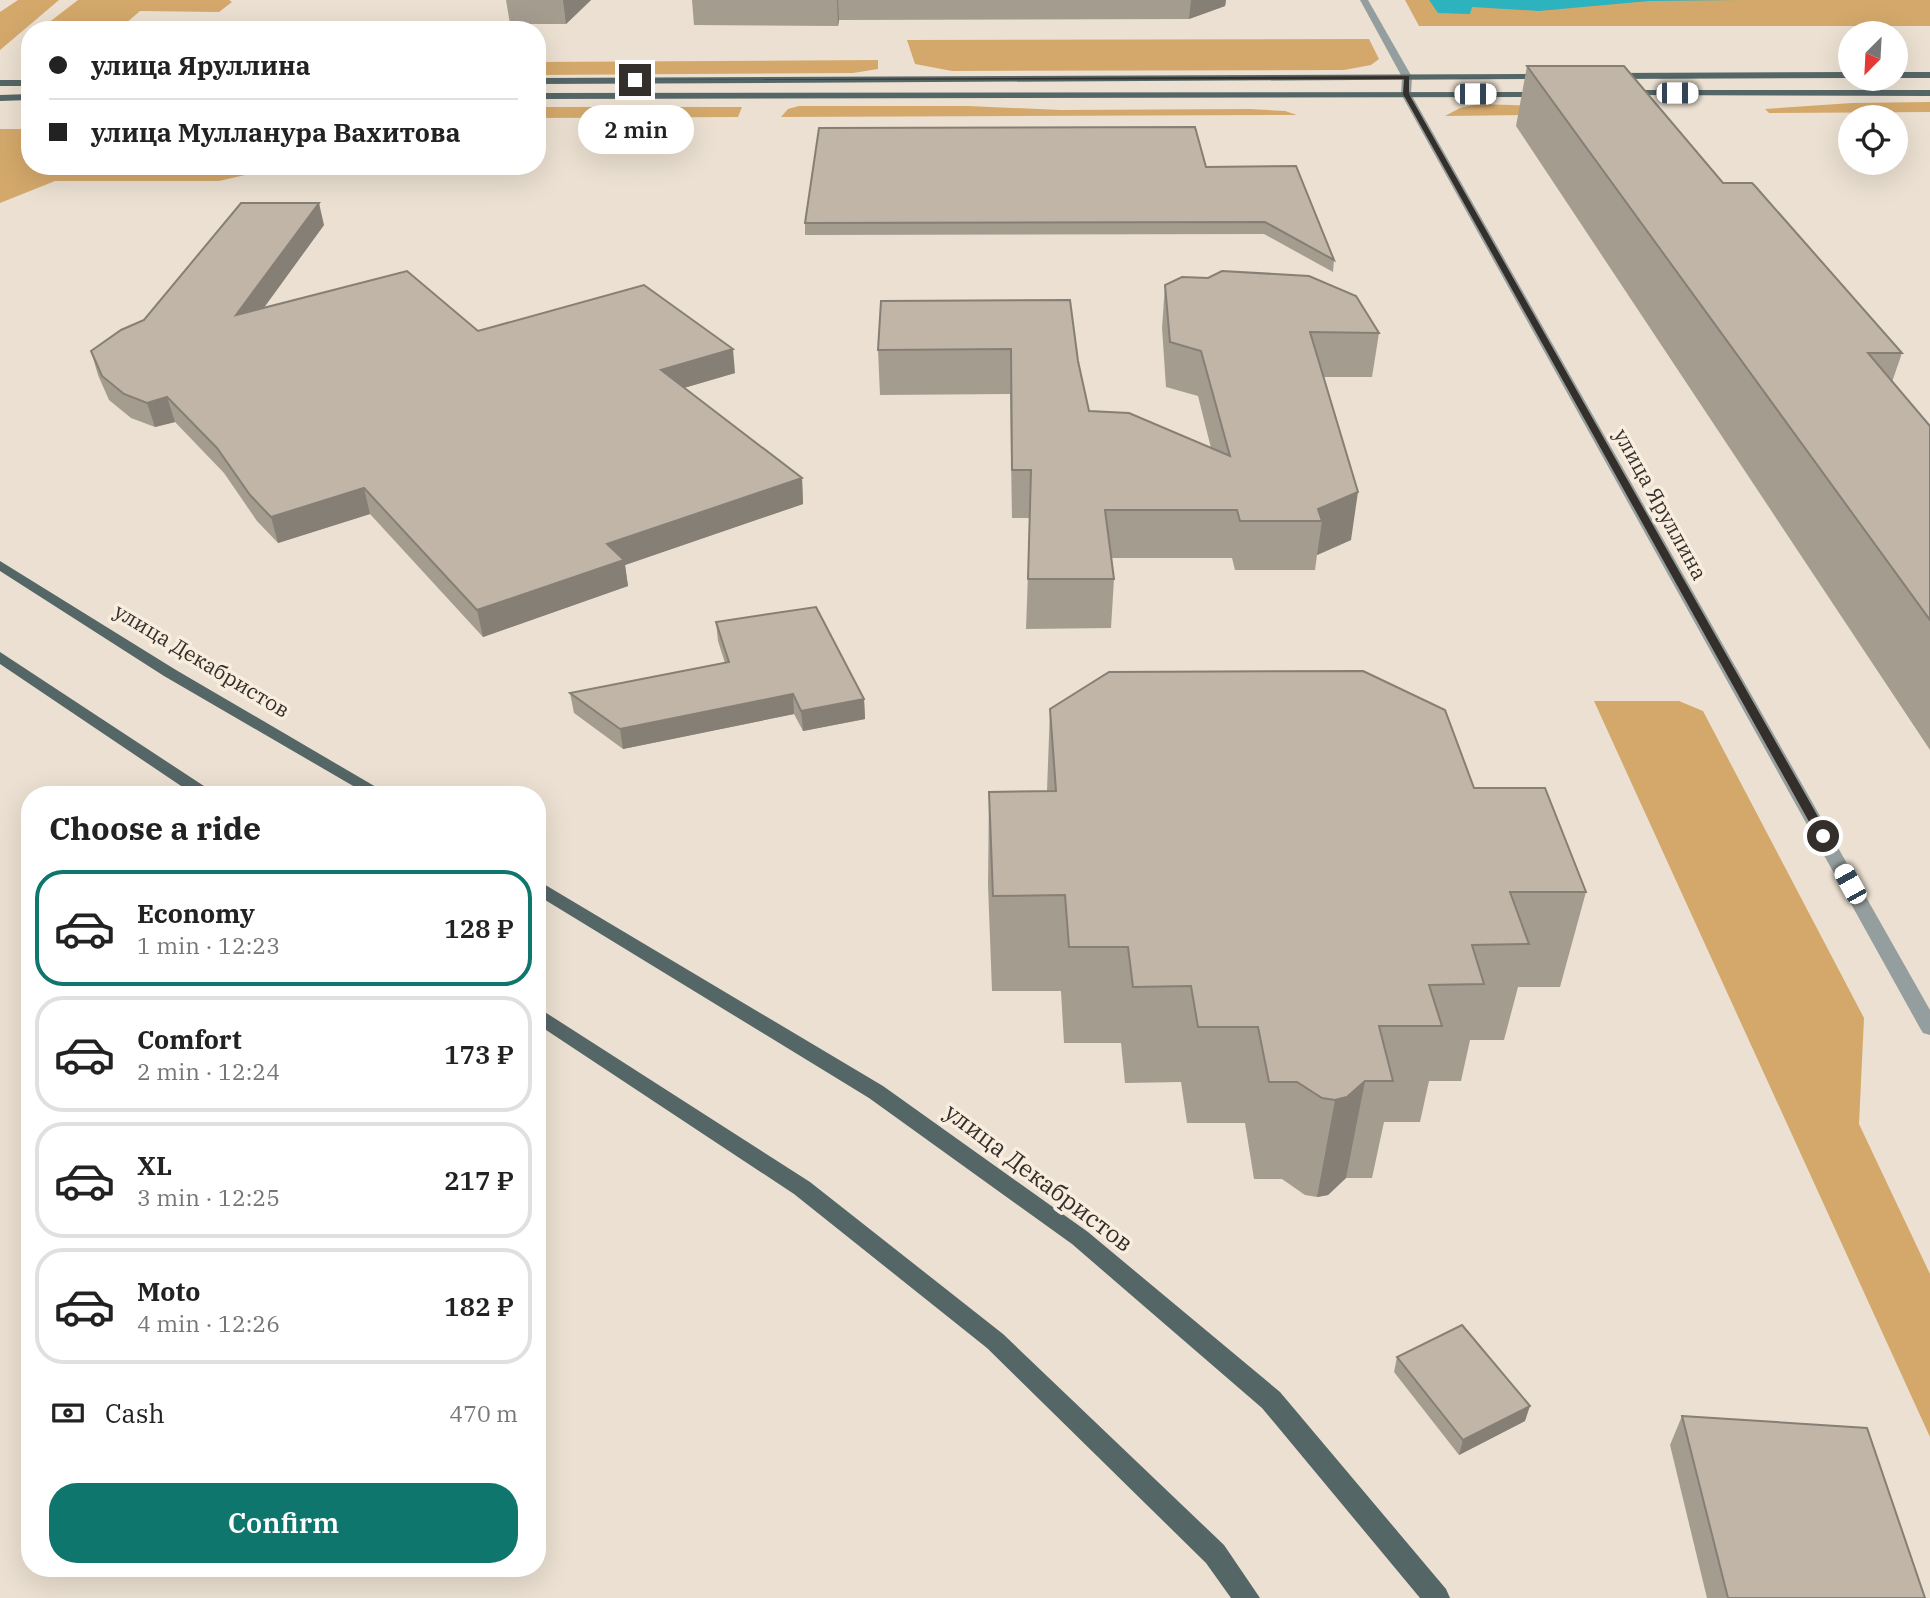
<!DOCTYPE html>
<html lang="en">
<head>
<meta charset="utf-8">
<style>
	:root { --surface:#fff; --page:#f6f6f6; --text:#222; --muted:#767676; --line:#e0e0e0; --accent:#0f766e }
	body { margin:0; font-family:"IBM Plex Serif",serif; background:var(--page); color:var(--text); height:100vh; display:flex; flex-direction:column; font-size:26px; white-space:nowrap }
	* { box-sizing:border-box; margin:0 }
	p { font-size:23px; color:var(--muted) }
	.icon { flex:none; width:38px; height:38px; fill:none; stroke:currentColor; stroke-width:2; stroke-linecap:round; stroke-linejoin:round }
	.map { position:relative; flex:1; overflow:hidden }
	.side { position:absolute; left:21px; top:786px; width:525px; height:791px; display:flex; flex-direction:column; background:var(--surface); border-radius:28px; box-shadow:0 7px 28px #0002 }
	.side>* { flex:none }
	.guide { position:absolute; left:21px; top:21px; width:525px; height:154px; border-radius:28px; box-shadow:0 7px 28px #0002; display:grid; align-content:center; height:154px; padding:0 28px; background:var(--surface) }
	.needle { width:46px; rotate:204deg }
	.tools { position:absolute; left:1838px; top:21px; display:grid; gap:14px }
	.tools a { display:grid; place-items:center; width:70px; height:70px; border-radius:50%; background:var(--surface); box-shadow:0 7px 28px #0002; font-size:35px }
	.end { position:absolute; width:32px; height:32px; margin:-16px; border:9px solid #342f2a; background:#fff; box-shadow:0 0 0 4px #fff }
	.from { border-radius:50% }
	.bubble { position:absolute; height:49px; border-radius:24px; background:var(--surface); box-shadow:0 7px 28px #0002; font-size:23px; font-weight:600; line-height:49px; text-align:center }
	.car { position:absolute; width:21px; height:42px; margin:-21px -10px; border-radius:9px; box-shadow:0 0 5px 2px #0007; background:linear-gradient(#fff 24%,#345 0 40%,#fff 0 76%,#345 0 86%,#fff 0) }
	.guide b { display:flex; align-items:center; gap:24px; height:66px; font-size:26px }
	.guide b+b { border-top:2px solid var(--line) }
	.guide i { width:18px; height:18px; background:var(--text) }
	ul { padding:0; list-style:none }
	li { display:flex; align-items:center; gap:21px; height:116px; margin:0 14px 10px; padding:0 14px; border:4px solid var(--line); border-radius:28px }
	li div { flex:1 }
	li b { display:block; font-size:26px }
	li em { font-style:normal; font-weight:600 }
	li.active { border-color:var(--accent) }
	li>.icon { width:63px; height:63px; stroke-width:1.5 }
	h2 { padding:0 28px; font-size:32px; line-height:84px }
	.pay { display:flex; align-items:center; gap:18px; height:77px; padding:0 28px; font-size:26px }
	.pay p { margin-inline-start:auto }
	.button { display:flex; gap:14px; margin-top:auto; padding:14px 28px }
	.button a { flex:1; height:80px; border-radius:28px; background:var(--accent); color:#fff; font-size:28px; font-weight:600; line-height:80px; text-align:center }
	.map>svg:first-child { display:block }
	.green { fill:#d4a86b }
	.water { fill:#2cb3bd }
	.lines { fill:none; stroke-linecap:round; stroke-linejoin:round }
	.minor { fill:#959e9e; fill-rule:evenodd }
	.major { fill:#556667; fill-rule:evenodd }
	.wall { fill:#a59c90 }
	.shaded-wall { fill:#867f75 }
	.building { fill:#c0b5a7; stroke:#867f75; stroke-width:2 }
	.route { fill:#342f2a }
	.labels { text-anchor:middle; dominant-baseline:central; stroke-width:7; stroke-linejoin:round; paint-order:stroke }
	.street-label { font-size:21px; fill:#342f2a; stroke:#f8edde }
	.near-street-label { font-size:24px; fill:#342f2a; stroke:#f8edde }
</style>
</head>
<body>
<div class="map">
<svg width="1930" height="1598" viewBox="0 0 1930 1598">
	<rect width="100%" height="100%" fill="#ebe0d1"/>
	<g class="green">
		<path d="M 18,0 L 59,0 L 0,50 L 0,12 Z"/>
		<path d="M 78,0 L 229,0 L 232,2 L 219,12 L 140,11 L 126,23 L 198,24 L 190,30 L 39,30 Z"/>
		<path d="M 1405,0 L 1930,0 L 1930,26 L 1419,26 Z"/>
		<path d="M 1369,39 L 1379,59 L 1371,65 L 1344,70 L 952,71 L 915,64 L 907,40 Z"/>
		<path d="M 878,60 L 878,69 L 853,73 L 537,75 L 537,62 Z"/>
		<path d="M 1930,102 L 1930,112 L 1769,113 L 1765,109 L 1852,103 Z"/>
		<path d="M 1478,104 L 1607,108 L 1611,114 L 1445,116 L 1460,108 Z"/>
		<path d="M 799,106 L 968,106 L 1061,110 L 1250,109 L 1285,111 L 1297,115 L 781,117 L 788,109 Z"/>
		<path d="M 537,107 L 742,107 L 738,117 L 537,118 Z"/>
		<path d="M 0,129 L 30,129 L 30,166 L 285,166 L 219,181 L 55,181 L 0,203 Z"/>
		<path d="M 1594,701 L 1679,701 L 1703,711 L 1864,1018 L 1859,1124 L 1930,1274 L 1930,1437 Z"/>
	</g>
	<path class="water" d="M 1429,0 L 1738,0 L 1649,1 L 1539,11 L 1472,7 L 1470,14 L 1438,13 Z"/>
	<g class="lines">
		<path class="minor" d="M 1360,0 L 1368,0 L 1412,77 L 1411,94 L 1930,1010 L 1930,1035 L 1923,1033 L 1920,1028 L 1401,94 L 1402,77 Z"/>
		<g class="major">
			<path d="M 1850,72 L 1850,78 L 1612,79 L 1607,76 L 1612,73 Z"/>
			<rect x="1895" y="72" width="35" height="6"/>
			<path d="M 1552,74 L 1552,78 L 1549,79 L 537,84 L 537,78 Z"/>
			<rect x="0" y="80" width="30" height="6"/>
			<path d="M 1626,90 L 1930,90 L 1930,96 L 1623,95 L 1621,93 Z"/>
			<path d="M 1548,92 L 1548,96 L 1545,97 L 537,99 L 537,93 Z"/>
			<path d="M 30,94 L 30,100 L 0,101 L 0,95 Z"/>
			<path d="M 0,561 L 176,670 L 388,794 L 367,794 L 164,676 L 0,571 Z"/>
			<path d="M 0,652 L 210,790 L 212,794 L 193,794 L 0,664 Z"/>
			<path d="M 537,880 L 883,1086 L 1088,1232 L 1280,1392 L 1446,1589 L 1450,1598 L 1420,1598 L 1262,1408 L 1072,1244 L 869,1098 L 537,895 Z"/>
			<path d="M 537,1007 L 810,1182 L 1003,1334 L 1224,1545 L 1260,1598 L 1231,1598 L 1206,1563 L 987,1348 L 794,1194 L 537,1024 Z"/>
		</g>
	</g>
	<g class="wall">
		<path d="M 506,0 L 591,0 L 566,24 L 510,24 Z"/>
		<path d="M 692,0 L 1226,0 L 1225,6 L 1189,19 L 839,20 L 838,26 L 694,25 Z"/>
		<path d="M 1527,66 L 1723,183 L 1902,353 L 1892,382 L 1930,426 L 1930,750 L 1516,126 Z"/>
		<path d="M 1206,167 L 1334,260 L 1333,272 L 1264,234 L 805,235 L 805,223 Z"/>
		<path d="M 324,225 L 264,307 L 478,331 L 735,373 L 684,388 L 802,478 L 803,504 L 625,565 L 628,586 L 483,637 L 370,514 L 278,543 L 257,521 L 224,473 L 175,422 L 155,427 L 131,418 L 109,400 L 98,375 L 91,351 Z"/>
		<path d="M 1165,285 L 1379,333 L 1372,377 L 1323,377 L 1351,540 L 1317,555 L 1315,570 L 1235,570 L 1232,558 L 1111,558 L 1114,579 L 1111,628 L 1026,629 L 1030,518 L 1012,518 L 1010,394 L 880,395 L 878,350 L 881,301 L 1078,361 L 1089,411 L 1211,448 L 1198,396 L 1166,387 L 1162,328 Z"/>
		<path d="M 716,622 L 864,699 L 865,719 L 803,731 L 794,714 L 623,749 L 574,713 L 570,693 L 725,663 L 718,641 Z"/>
		<path d="M 1050,709 L 1474,788 L 1586,892 L 1560,987 L 1518,987 L 1504,1040 L 1470,1040 L 1461,1081 L 1429,1081 L 1420,1122 L 1384,1122 L 1372,1178 L 1346,1178 L 1328,1195 L 1317,1197 L 1305,1195 L 1282,1179 L 1254,1179 L 1245,1123 L 1187,1123 L 1181,1082 L 1125,1083 L 1121,1043 L 1064,1043 L 1061,991 L 992,991 L 988,885 L 989,792 L 1047,791 Z"/>
		<path d="M 1397,1357 L 1525,1421 L 1459,1455 L 1394,1372 Z"/>
		<path d="M 1682,1416 L 1925,1598 L 1707,1598 L 1670,1445 Z"/>
	</g>
	<g class="shaded-wall">
		<path d="M 563,0 L 591,0 L 566,24 Z"/>
		<path d="M 837,0 L 838,0 L 839,20 L 838,26 Z"/>
		<path d="M 1191,0 L 1226,0 L 1225,6 L 1189,19 Z"/>
		<path d="M 319,203 L 324,225 L 242,338 L 236,315 Z"/>
		<path d="M 733,349 L 735,373 L 663,394 L 661,370 Z"/>
		<path d="M 167,397 L 175,422 L 155,427 L 147,403 Z"/>
		<path d="M 802,478 L 803,504 L 625,565 L 628,586 L 483,637 L 477,610 L 607,544 Z"/>
		<path d="M 364,488 L 370,514 L 278,543 L 271,517 Z"/>
		<path d="M 1358,492 L 1351,540 L 1317,555 L 1322,521 L 1318,509 Z"/>
		<path d="M 793,694 L 794,714 L 623,749 L 620,729 Z"/>
		<path d="M 864,699 L 865,719 L 803,731 L 801,711 Z"/>
		<path d="M 1365,1081 L 1346,1178 L 1328,1195 L 1317,1197 L 1335,1100 Z"/>
		<path d="M 1530,1406 L 1525,1421 L 1459,1455 L 1463,1440 Z"/>
	</g>
	<g class="building">
		<path d="M 1527,66 L 1624,66 L 1723,183 L 1752,183 L 1755,186 L 1902,353 L 1868,353 L 1930,426 L 1930,620 Z"/>
		<path d="M 1195,127 L 1206,167 L 1296,166 L 1334,260 L 1265,222 L 805,223 L 819,128 Z"/>
		<path d="M 241,203 L 319,203 L 236,315 L 407,271 L 478,331 L 644,285 L 733,349 L 661,370 L 802,478 L 607,544 L 624,560 L 477,610 L 364,488 L 271,517 L 250,495 L 217,448 L 167,397 L 147,403 L 124,394 L 102,376 L 91,351 L 121,330 L 144,320 Z"/>
		<path d="M 1222,271 L 1309,276 L 1356,296 L 1379,333 L 1310,332 L 1358,492 L 1318,509 L 1322,521 L 1240,521 L 1237,510 L 1105,510 L 1114,579 L 1028,579 L 1031,470 L 1012,470 L 1011,349 L 878,350 L 881,301 L 1070,300 L 1078,361 L 1089,411 L 1129,413 L 1230,456 L 1201,351 L 1170,342 L 1165,285 L 1182,277 L 1208,278 Z"/>
		<path d="M 816,607 L 864,699 L 801,711 L 793,694 L 620,729 L 570,693 L 729,662 L 716,622 Z"/>
		<path d="M 1363,671 L 1445,710 L 1474,788 L 1545,788 L 1586,892 L 1510,892 L 1529,944 L 1472,945 L 1484,984 L 1429,985 L 1442,1026 L 1379,1026 L 1393,1081 L 1365,1081 L 1347,1097 L 1335,1100 L 1322,1098 L 1297,1082 L 1269,1082 L 1258,1027 L 1198,1027 L 1191,986 L 1133,987 L 1128,947 L 1069,947 L 1065,895 L 993,896 L 989,792 L 1056,791 L 1050,709 L 1109,672 Z"/>
		<path d="M 1462,1325 L 1530,1406 L 1463,1440 L 1397,1357 Z"/>
		<path d="M 1682,1416 L 1867,1428 L 1925,1598 L 1728,1598 Z"/>
	</g>
	<path class="route" d="M 1409,76 L 1409,94 L 1829,836 L 1827,839 L 1817,836 L 1403,94 L 1404,79 L 632,80 Z"/>
	<g class="labels">
		<g class="street-label">
			<text transform="translate(1661 504) rotate(61)">улица Яруллина</text>
			<text transform="translate(202 660) rotate(31)">улица Декабристов</text>
		</g>
		<g class="near-street-label">
			<text transform="translate(1039 1177) rotate(37)">улица Декабристов</text>
		</g>
	</g>
</svg>
<div class="tools">
<a><svg class="needle" viewBox="-14 -14 28 28"><path d="M0-13l5 13h-10z" fill="#e53935"/><path d="M0 13l5-13h-10z" fill="#767676"/></svg></a>
<a><svg class="icon" aria-label="locate" viewBox="0 0 24 24"><circle cx="12" cy="12" r="6"/><path d="M12 2v4M12 18v4M2 12h4M18 12h4"/></svg></a>
</div>
<i class="end from" style="left:1823px;top:836px"></i>
<i class="end" style="left:635px;top:80px"></i>
<div class="bubble" style="left:578px;top:105px;width:116px">2 min</div>
<i class="car" style="left:1677px;top:93px;rotate:90deg"></i>
<i class="car" style="left:1475px;top:94px;rotate:90deg"></i>
<i class="car" style="left:1850px;top:884px;rotate:331deg"></i>
<div class="guide">
<b><i class="from"></i>улица Яруллина</b>
<b><i></i>улица Мулланура Вахитова</b>
</div>
<section class="side">
<h2>Choose a ride</h2>
<ul>
<li class="active"><svg class="icon" aria-label="car" viewBox="0 0 24 24"><path d="M5 17H2v-5l4-1 3-4h7l3 4 3 1v5h-3M9 17h6M6 11h13"/><circle cx="7" cy="17" r="2"/><circle cx="17" cy="17" r="2"/></svg><div><b>Economy</b><p>1 min · 12:23</p></div><em>128 ₽</em></li>
<li><svg class="icon" aria-label="car" viewBox="0 0 24 24"><path d="M5 17H2v-5l4-1 3-4h7l3 4 3 1v5h-3M9 17h6M6 11h13"/><circle cx="7" cy="17" r="2"/><circle cx="17" cy="17" r="2"/></svg><div><b>Comfort</b><p>2 min · 12:24</p></div><em>173 ₽</em></li>
<li><svg class="icon" aria-label="car" viewBox="0 0 24 24"><path d="M5 17H2v-5l4-1 3-4h7l3 4 3 1v5h-3M9 17h6M6 11h13"/><circle cx="7" cy="17" r="2"/><circle cx="17" cy="17" r="2"/></svg><div><b>XL</b><p>3 min · 12:25</p></div><em>217 ₽</em></li>
<li><svg class="icon" aria-label="car" viewBox="0 0 24 24"><path d="M5 17H2v-5l4-1 3-4h7l3 4 3 1v5h-3M9 17h6M6 11h13"/><circle cx="7" cy="17" r="2"/><circle cx="17" cy="17" r="2"/></svg><div><b>Moto</b><p>4 min · 12:26</p></div><em>182 ₽</em></li>
</ul>
<div class="pay"><svg class="icon" aria-label="cash" viewBox="0 0 24 24"><path d="M3 7h18v10H3z"/><circle cx="12" cy="12" r="2"/></svg>Cash<p>470 m</p></div>
<div class="button"><a>Confirm</a></div>
</section>
</div>
</body>
</html>
